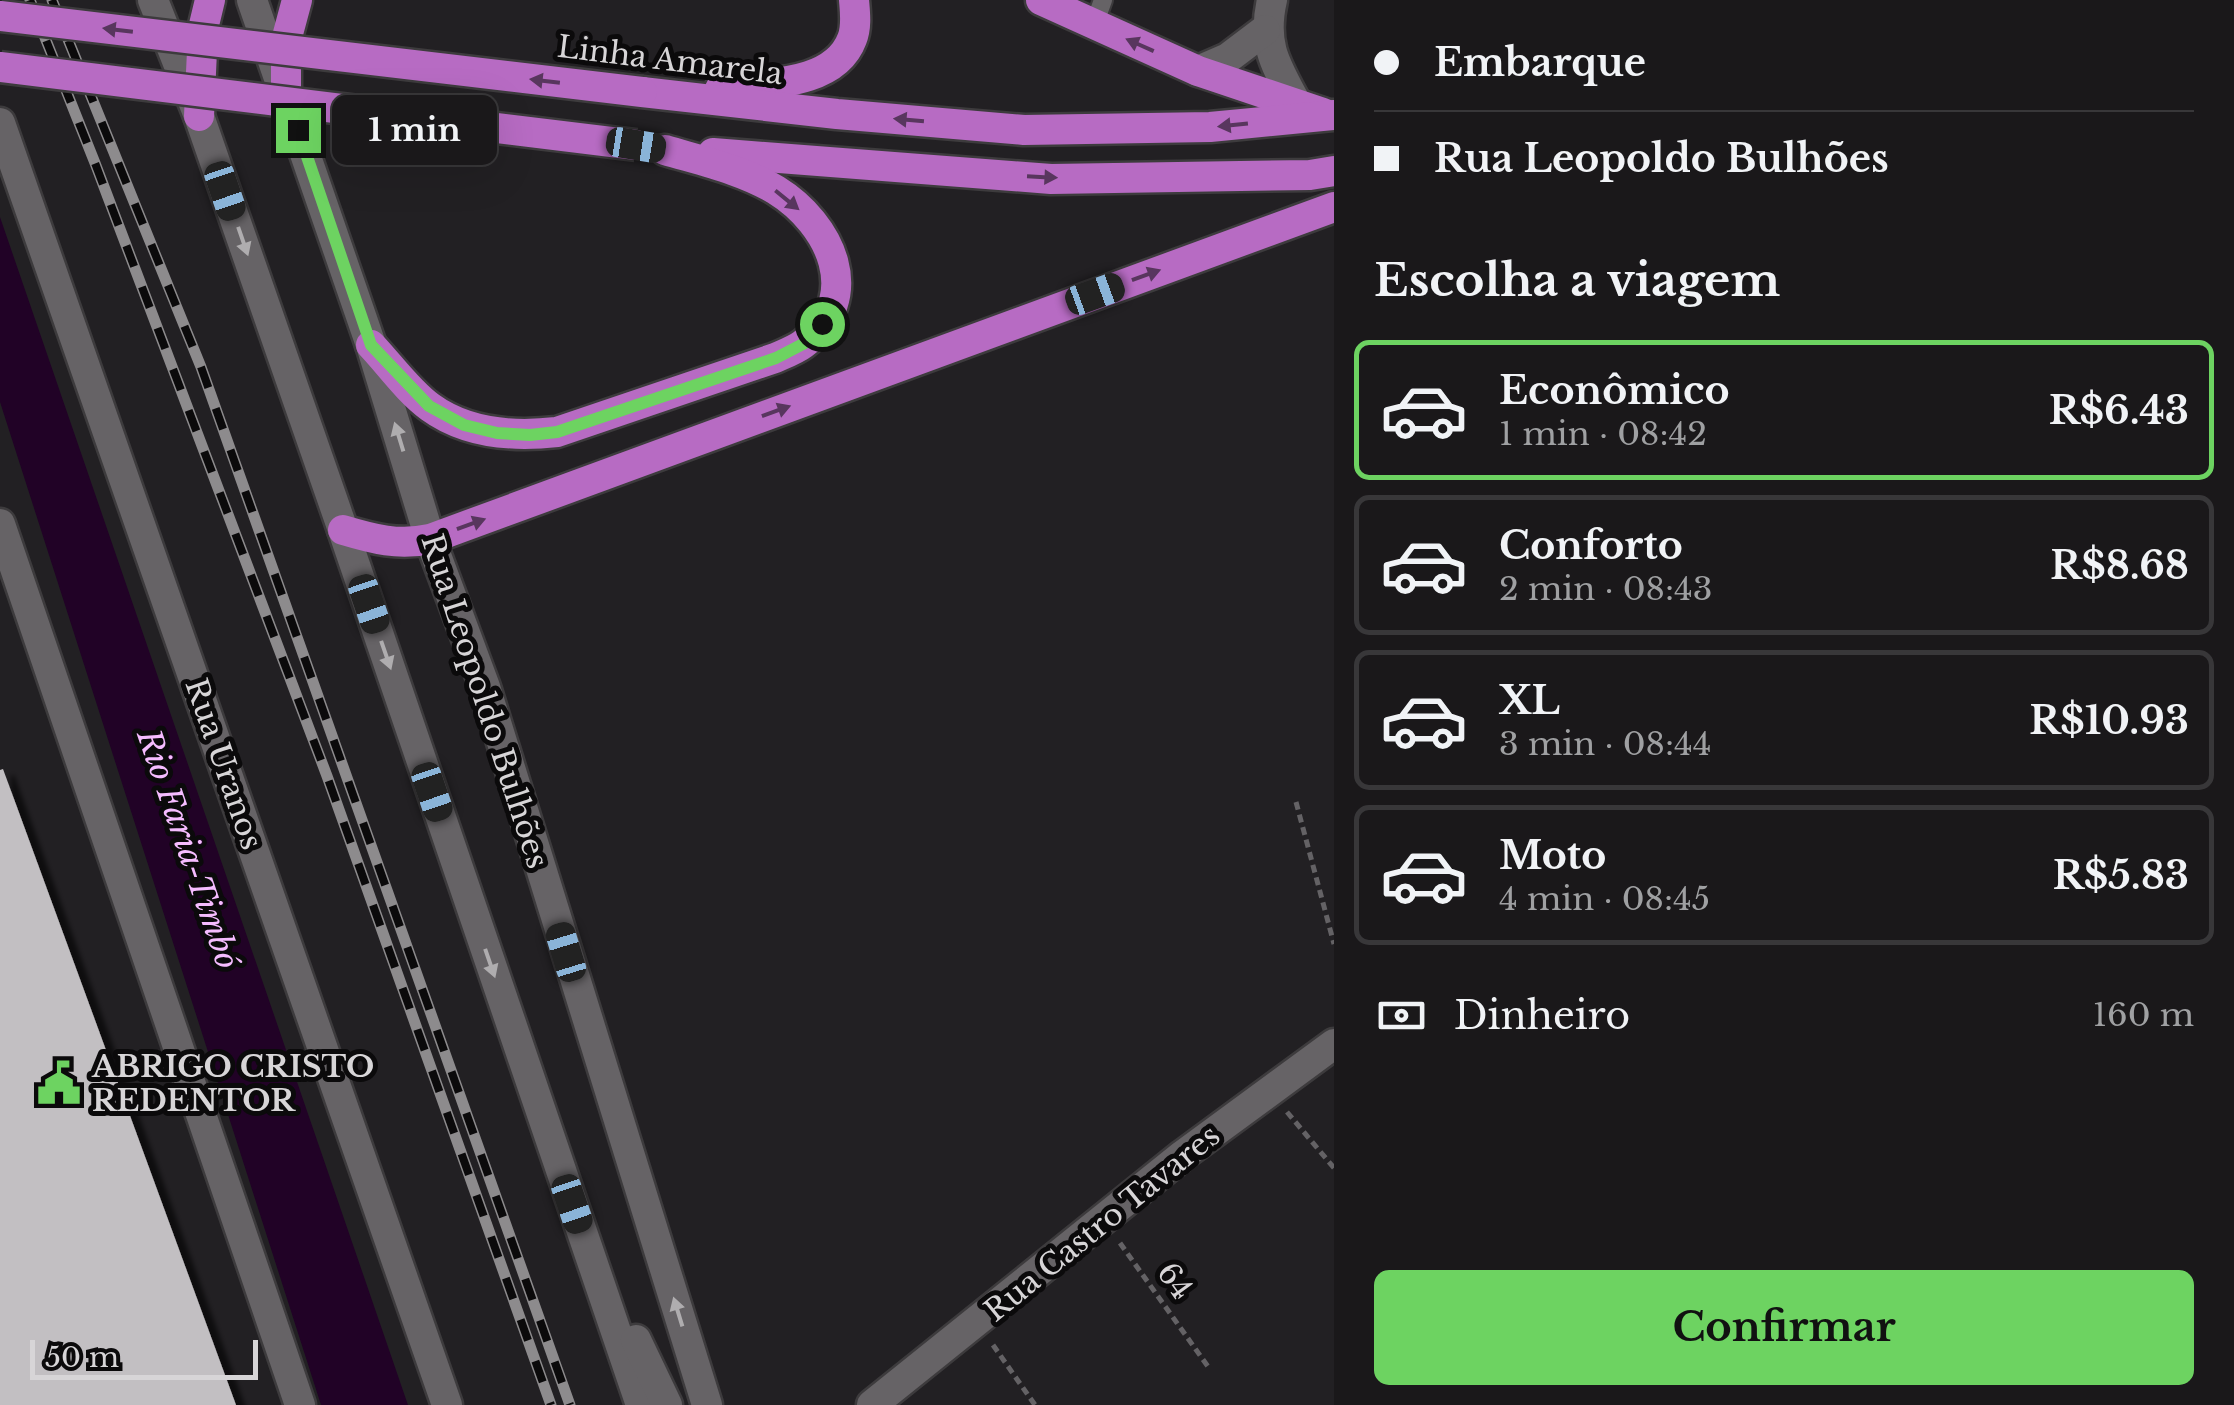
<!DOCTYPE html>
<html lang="pt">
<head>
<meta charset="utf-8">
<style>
	:root { --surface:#1a181a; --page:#232123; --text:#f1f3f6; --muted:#9fa0a2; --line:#383739; --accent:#6dd361 }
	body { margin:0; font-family:"Libre Baskerville",serif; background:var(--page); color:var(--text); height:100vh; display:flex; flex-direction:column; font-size:38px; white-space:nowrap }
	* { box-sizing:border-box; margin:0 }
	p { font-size:32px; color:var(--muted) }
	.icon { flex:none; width:55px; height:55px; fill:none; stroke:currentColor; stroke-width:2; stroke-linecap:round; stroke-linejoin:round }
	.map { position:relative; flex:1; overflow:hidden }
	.details { display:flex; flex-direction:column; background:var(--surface); width:900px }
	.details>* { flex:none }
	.top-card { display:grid; align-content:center; height:220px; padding:0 40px; background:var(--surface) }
	.scale { position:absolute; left:30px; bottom:25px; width:228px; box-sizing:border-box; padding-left:10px; border:5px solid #d7d5d7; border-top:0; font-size:28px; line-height:35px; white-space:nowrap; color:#d7d5d7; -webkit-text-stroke:8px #0b0a0b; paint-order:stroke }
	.end { position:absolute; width:45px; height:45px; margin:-22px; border:12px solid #6dd361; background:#111; box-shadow:0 0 0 5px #111 }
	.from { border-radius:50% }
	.bubble { position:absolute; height:70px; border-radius:15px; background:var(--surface); box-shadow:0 10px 40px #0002,0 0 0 2px var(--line); font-size:32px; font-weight:700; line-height:70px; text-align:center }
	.car { position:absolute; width:30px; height:60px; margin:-30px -15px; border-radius:12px; box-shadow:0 0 8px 2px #0007; background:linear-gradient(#222 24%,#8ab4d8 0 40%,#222 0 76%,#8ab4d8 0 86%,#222 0) }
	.top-card b { display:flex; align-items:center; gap:35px; height:95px; font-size:38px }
	.top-card b+b { border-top:2px solid var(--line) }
	.top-card i { width:25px; height:25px; background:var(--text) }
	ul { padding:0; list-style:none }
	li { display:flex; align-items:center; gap:30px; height:140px; margin:0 20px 15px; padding:0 20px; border:5px solid var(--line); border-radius:15px }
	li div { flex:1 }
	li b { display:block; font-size:38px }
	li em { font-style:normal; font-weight:700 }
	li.selected { border-color:var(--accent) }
	li>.icon { width:90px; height:90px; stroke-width:1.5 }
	h2 { padding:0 40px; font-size:45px; line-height:120px }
	.pay { display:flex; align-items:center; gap:25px; height:110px; padding:0 40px; font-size:38px }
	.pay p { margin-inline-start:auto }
	.button { display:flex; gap:20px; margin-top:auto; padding:20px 40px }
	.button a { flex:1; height:115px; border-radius:15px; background:var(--accent); color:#111; font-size:40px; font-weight:700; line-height:115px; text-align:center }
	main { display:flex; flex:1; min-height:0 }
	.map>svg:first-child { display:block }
	.water { fill:#210226 }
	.building { fill:#c2bfc2; filter:url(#shadow) }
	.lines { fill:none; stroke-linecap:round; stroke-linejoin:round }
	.service-casing { stroke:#3d3b3d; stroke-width:22 }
	.minor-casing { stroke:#3d3b3d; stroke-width:35 }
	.secondary-casing { stroke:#3d3b3d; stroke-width:35 }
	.motorway-casing { stroke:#3d3b3d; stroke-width:35 }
	.path { stroke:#646265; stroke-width:5; stroke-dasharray:8 5; stroke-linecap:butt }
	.service { stroke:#666366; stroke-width:18 }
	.minor { stroke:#666366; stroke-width:30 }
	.secondary { stroke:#666366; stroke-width:30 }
	.motorway { stroke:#b76bc3; stroke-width:30 }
	.rail-casing { stroke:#8d8b8d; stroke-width:11 }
	.rail { stroke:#0b0a0b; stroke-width:8; stroke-dasharray:22; stroke-linecap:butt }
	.motorway-bridge-casing { stroke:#3d3b3d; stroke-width:35; stroke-linecap:butt }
	.motorway-bridge { stroke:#b76bc3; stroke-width:30 }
	.oneway { fill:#58365e }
	.oneway2 { fill:#afadaf }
	.route { stroke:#6dd361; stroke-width:12 }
	.labels { text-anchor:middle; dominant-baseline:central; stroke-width:10; stroke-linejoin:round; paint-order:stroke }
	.street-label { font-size:30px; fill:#d7d5d7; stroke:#0b0a0b }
	.poi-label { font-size:30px; font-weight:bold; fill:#d7d5d7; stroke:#0b0a0b; text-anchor:start }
	.water-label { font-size:32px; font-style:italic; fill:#f5bcff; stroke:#0b0a0b }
</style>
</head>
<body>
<main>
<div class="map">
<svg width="1334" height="1405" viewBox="0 0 1334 1405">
	<defs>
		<filter id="shadow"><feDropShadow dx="11" dy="6" stdDeviation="2.5" flood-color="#0009"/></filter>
	</defs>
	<rect width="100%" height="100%" fill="#222023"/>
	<path class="water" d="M 0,217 L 408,1405 L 321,1405 L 0,402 Z"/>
	<path class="building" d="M 3,769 L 236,1405 L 0,1405 L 0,770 Z"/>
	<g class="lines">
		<g class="service-casing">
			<path id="service" d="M 1094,25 L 1103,0"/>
		</g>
		<g class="minor-casing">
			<g id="minor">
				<path d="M 1272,0 C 1262,44 1275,64 1296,103"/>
				<path d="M 1198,71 L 1228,58 L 1265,30"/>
				<path d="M 0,123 L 447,1405"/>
				<path d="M 0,524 L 300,1405"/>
				<path d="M 872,1405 L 1183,1155 L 1334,1044"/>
			</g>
		</g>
		<g class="secondary-casing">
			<g id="secondary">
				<path d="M 153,0 L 199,116 L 343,530 L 641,1405"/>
				<path d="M 252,0 L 371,345 L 430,539 L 485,687 L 707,1405"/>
				<path d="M 636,1340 L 667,1405"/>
			</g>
		</g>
		<g class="motorway-casing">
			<g id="motorway">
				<path d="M 1041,0 L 1198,71 L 1323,113"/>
				<path d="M 720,89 C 762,83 834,87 852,39 C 857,27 855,12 854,0"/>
				<path d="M 642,92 L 837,114 L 1024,130 L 1210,127 L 1334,115"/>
				<path d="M 286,94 L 286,41 L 297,0"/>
				<path d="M 199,116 L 203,29 L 210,0"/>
				<path d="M 713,153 L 1051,179 L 1310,175 L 1334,171"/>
				<path d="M 371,345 C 390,365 408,391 430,407 C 467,434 513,437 557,432 L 775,358 C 784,354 795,350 803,344 C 865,297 831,224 776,190 C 743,170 702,161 665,150"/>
				<path d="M 343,530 C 373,539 399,546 430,539 L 1334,207"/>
			</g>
		</g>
		<g class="path">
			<path d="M 1296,802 L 1334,944"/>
			<path d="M 1287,1112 L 1334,1168"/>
			<path d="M 1120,1243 L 1209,1368"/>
			<path d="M 993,1345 L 1035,1405"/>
		</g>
		<use href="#service" class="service"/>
		<use href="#minor" class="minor"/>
		<use href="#secondary" class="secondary"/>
		<use href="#motorway" class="motorway"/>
		<g class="rail-casing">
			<g id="rail">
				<path d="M 30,0 L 95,163 L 327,776 L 551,1405"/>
				<path d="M 52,0 L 201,367 L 570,1405"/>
			</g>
		</g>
		<use href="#rail" class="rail"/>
		<g class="motorway-bridge-casing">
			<g id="motorway-bridge">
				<path d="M 0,16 L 642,92"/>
				<path d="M 0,67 L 636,145"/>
			</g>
		</g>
		<use href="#motorway-bridge" class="motorway-bridge"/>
	</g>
	<defs><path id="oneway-solid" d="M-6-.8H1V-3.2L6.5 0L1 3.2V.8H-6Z" transform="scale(2.5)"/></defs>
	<g class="oneway">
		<use href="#oneway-solid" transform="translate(118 30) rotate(-173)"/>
		<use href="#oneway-solid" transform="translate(1140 45) rotate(-156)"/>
		<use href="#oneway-solid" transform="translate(545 81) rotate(-173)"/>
		<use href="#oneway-solid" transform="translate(909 120) rotate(-175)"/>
		<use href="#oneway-solid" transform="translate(1233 125) rotate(174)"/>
		<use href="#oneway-solid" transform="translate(1042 177) rotate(3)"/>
		<use href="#oneway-solid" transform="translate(787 200) rotate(39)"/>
		<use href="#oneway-solid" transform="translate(1146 275) rotate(-20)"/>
		<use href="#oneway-solid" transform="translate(776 411) rotate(-20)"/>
		<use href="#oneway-solid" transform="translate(471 524) rotate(-20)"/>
	</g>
	<g class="oneway2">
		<use href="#oneway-solid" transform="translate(243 241) rotate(71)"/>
		<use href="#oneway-solid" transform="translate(399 437) rotate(-107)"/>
		<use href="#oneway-solid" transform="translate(386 655) rotate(71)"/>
		<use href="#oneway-solid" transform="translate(490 963) rotate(71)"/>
		<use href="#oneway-solid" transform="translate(678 1312) rotate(-107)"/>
	</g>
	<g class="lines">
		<path class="route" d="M 298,130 L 371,345 L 429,406 L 464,425 L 497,433 L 530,435 L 557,432 L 776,358 L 803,344 L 822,324"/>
	</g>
	<defs>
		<g id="civic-bare" transform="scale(3.45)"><path d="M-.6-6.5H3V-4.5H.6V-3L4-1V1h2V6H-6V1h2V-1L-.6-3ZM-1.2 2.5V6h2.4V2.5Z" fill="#6dd361" stroke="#0b0a0b" stroke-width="2.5" paint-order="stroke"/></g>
	</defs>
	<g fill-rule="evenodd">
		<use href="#civic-bare" x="59" y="1083"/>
	</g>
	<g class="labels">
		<g class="street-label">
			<text transform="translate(670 60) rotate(7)">Linha Amarela</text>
			<text transform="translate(485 701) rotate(72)">Rua Leopoldo Bulhões</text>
			<text transform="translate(224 764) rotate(71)">Rua Uranos</text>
			<text transform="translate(1102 1223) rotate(-39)">Rua Castro Tavares</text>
			<text transform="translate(1175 1281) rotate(54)">64</text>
		</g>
		<g class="poi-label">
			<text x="92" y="1066">ABRIGO CRISTO<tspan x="92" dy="34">REDENTOR</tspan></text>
		</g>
		<g class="water-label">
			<text transform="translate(188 849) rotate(71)">Rio Faria-Timbó</text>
		</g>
	</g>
</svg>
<div class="scale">50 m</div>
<i class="end from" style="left:822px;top:324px"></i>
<i class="end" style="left:298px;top:130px"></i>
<div class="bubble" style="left:332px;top:95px;width:165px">1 min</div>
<i class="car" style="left:636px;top:145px;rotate:99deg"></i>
<i class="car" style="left:225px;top:191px;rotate:161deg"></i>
<i class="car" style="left:1095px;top:294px;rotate:70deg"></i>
<i class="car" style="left:369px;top:604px;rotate:161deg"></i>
<i class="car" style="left:432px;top:792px;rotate:161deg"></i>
<i class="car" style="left:566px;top:952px;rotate:343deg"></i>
<i class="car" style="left:572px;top:1204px;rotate:161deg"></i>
</div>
<section class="details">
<div class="top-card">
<b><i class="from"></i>Embarque</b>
<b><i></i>Rua Leopoldo Bulhões</b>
</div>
<h2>Escolha a viagem</h2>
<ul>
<li class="selected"><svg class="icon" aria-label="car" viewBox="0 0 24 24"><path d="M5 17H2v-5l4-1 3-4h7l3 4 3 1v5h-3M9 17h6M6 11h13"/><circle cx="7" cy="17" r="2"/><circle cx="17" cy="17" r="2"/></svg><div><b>Econômico</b><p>1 min · 08:42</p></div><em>R$6.43</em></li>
<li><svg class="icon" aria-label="car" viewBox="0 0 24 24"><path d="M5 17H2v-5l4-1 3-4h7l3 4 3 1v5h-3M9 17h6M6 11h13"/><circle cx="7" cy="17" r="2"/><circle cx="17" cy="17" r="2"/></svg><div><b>Conforto</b><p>2 min · 08:43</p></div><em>R$8.68</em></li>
<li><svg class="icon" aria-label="car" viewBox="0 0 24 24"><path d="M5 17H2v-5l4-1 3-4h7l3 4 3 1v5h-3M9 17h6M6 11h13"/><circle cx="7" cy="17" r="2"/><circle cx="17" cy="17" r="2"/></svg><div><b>XL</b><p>3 min · 08:44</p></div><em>R$10.93</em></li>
<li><svg class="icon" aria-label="car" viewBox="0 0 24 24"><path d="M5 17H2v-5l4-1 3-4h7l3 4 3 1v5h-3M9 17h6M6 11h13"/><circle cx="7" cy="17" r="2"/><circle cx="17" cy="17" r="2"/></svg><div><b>Moto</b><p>4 min · 08:45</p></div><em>R$5.83</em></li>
</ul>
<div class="pay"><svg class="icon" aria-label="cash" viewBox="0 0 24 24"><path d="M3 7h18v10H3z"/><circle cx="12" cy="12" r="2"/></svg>Dinheiro<p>160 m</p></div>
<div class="button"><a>Confirmar</a></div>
</section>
</main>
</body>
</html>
